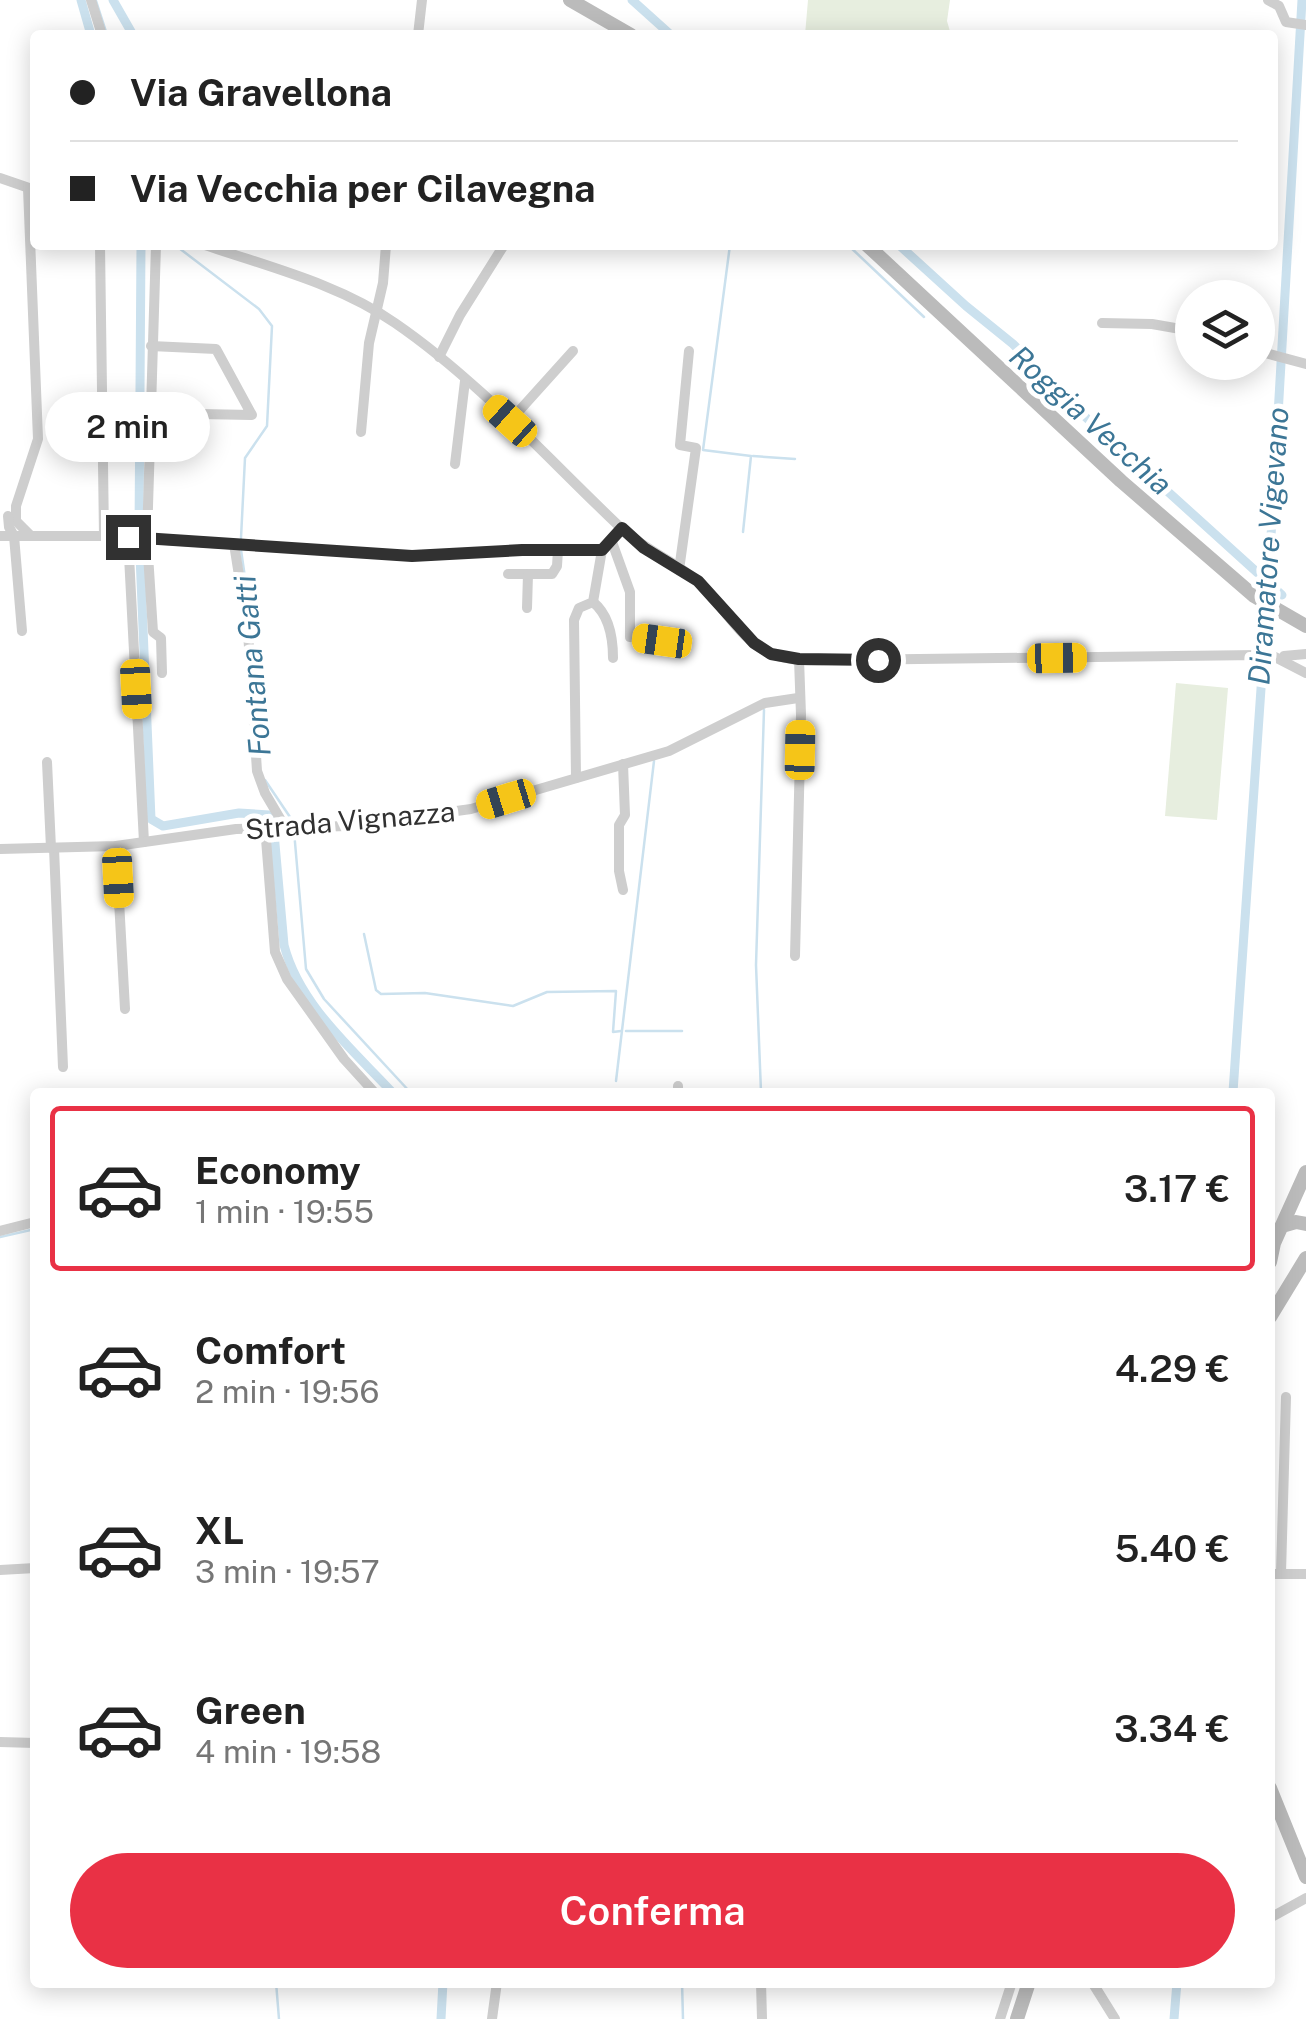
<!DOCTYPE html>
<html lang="it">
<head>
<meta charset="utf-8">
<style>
	:root { --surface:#fff; --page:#f6f6f6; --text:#222; --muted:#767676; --line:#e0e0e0; --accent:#e93145 }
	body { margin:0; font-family:"Public Sans",sans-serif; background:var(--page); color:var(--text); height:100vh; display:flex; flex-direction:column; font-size:38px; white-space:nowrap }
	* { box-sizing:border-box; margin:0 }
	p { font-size:32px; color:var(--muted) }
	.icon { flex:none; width:55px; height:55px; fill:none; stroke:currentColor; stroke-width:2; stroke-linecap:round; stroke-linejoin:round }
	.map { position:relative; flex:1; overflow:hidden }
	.sheet { position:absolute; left:30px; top:1088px; width:1245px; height:900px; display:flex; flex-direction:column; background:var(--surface); border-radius:10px; box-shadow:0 5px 25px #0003 }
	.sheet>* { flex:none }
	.top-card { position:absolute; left:30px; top:30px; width:1248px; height:220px; border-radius:10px; box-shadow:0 5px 25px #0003; display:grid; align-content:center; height:220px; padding:0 40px; background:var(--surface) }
	.controls { position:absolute; left:1175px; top:280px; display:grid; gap:20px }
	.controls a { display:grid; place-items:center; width:100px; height:100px; border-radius:50%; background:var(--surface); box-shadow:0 5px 25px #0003; font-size:50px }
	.end { position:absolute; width:45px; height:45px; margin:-22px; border:12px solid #313131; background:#fff; box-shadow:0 0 0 5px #fff }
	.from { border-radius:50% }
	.bubble { position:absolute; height:70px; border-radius:35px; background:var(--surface); box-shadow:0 5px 25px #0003; font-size:32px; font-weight:600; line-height:70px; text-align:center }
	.car { position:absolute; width:30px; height:60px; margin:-30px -15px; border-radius:12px; box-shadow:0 0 8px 2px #0007; background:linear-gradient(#f5c518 24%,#345 0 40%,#f5c518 0 76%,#345 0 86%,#f5c518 0) }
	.top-card b { display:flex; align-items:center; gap:35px; height:95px; font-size:38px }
	.top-card b+b { border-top:2px solid var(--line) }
	.top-card i { width:25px; height:25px; background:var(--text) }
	ul { padding:18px 0 0; list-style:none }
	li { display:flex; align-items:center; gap:30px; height:165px; margin:0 20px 15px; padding:0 20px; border:5px solid transparent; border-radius:10px }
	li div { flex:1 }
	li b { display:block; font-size:38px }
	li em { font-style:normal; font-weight:600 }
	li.on { border-color:var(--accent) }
	li>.icon { width:90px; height:90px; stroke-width:1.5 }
	.button { display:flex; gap:20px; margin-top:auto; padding:20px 40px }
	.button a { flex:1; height:115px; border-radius:60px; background:var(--accent); color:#fff; font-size:40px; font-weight:600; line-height:115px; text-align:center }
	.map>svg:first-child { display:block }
	.green { fill:#e7eedf }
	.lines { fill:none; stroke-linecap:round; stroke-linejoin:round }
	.stream { stroke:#cbe1ee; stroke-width:2.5 }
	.canal { stroke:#cbe1ee; stroke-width:9 }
	.street { stroke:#cecece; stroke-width:10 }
	.secondary { stroke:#bbb; stroke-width:14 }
	.route { stroke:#313131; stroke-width:12 }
	.labels { text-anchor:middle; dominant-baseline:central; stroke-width:10; stroke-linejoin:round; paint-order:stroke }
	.street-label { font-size:28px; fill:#313131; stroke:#fff }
	.water-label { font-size:30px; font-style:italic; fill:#3c7696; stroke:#fff }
</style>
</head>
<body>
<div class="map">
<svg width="1306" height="2019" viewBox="0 0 1306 2019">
	<rect width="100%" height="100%" fill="#fff"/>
	<g class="green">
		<path d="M 808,0 L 950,0 L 947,21 L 951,35 L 805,35 Z"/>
		<path d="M 1176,683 L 1228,688 L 1217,820 L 1165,816 Z"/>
	</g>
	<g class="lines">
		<g class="stream">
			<path d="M 96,1 L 107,35"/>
			<path d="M 175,245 L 259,309 L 272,326 L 267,426 L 245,458 L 241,538"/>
			<path d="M 730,245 L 703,450 L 751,456 L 743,532"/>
			<path d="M 848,245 L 924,317"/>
			<path d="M 753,456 L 795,459"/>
			<path d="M 241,550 L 253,633"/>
			<path d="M 265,780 L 294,823"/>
			<path d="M 294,831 L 306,969 L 324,999 L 410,1092"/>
			<path d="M 364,934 L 376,990 L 381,994 L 425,993 L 513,1006 L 547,992 L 616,991 L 613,1032 L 621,1031"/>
			<path d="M 626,1031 L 682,1031"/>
			<path d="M 616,1081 L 654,761"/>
			<path d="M 761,1092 L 756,965 L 764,710"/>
			<path d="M 0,1237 L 35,1229"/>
			<path d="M 276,1982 L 279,2019"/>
			<path d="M 682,1982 L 683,2019"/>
		</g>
		<g class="canal">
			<path d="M 81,0 L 91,35"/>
			<path d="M 113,0 L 133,35"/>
			<path d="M 632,0 L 671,35"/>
			<path d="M 141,245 L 139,532 L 151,819 L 163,826 L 239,813 L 269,815 L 273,822 L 284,945 C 299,1004 352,1049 392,1092"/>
			<path d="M 899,245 L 966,306 L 1013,344 L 1081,413 L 1282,595"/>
			<path d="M 1233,1092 L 1268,588 L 1302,0"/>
			<path d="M 441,2019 L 443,1982"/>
			<path d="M 1174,2019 L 1177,1982"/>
		</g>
		<g class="street">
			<path d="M 91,0 L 102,35"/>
			<path d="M 1268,0 L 1279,6 L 1286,22 L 1306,25"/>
			<path d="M 418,35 L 422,0"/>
			<path d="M 0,178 L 32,189"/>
			<path d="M 28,188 L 38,439 L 16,506 L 16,521 L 31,536"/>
			<path d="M 100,245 L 104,536"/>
			<path d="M 156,245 L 147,539 L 153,632 L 161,638 L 162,673"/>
			<path d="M 205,245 C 269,267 339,284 395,323 C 478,380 548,459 621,528 C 646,551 673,560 696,580 C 722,602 739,641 772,654 C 792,662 818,660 840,660 L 1258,655 L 1273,656 L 1306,673"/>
			<path d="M 1102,323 L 1152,324 L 1192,331"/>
			<path d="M 1258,351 L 1306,364"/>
			<path d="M 439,357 L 460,315 L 504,245"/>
			<path d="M 148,413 L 252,415 L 216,349 L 151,346"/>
			<path d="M 510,421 L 573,351"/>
			<path d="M 361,432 L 369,343 L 383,283 L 386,245"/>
			<path d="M 455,464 L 465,381"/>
			<path d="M 8,516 L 9,527 L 14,536 L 22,631"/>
			<path d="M 0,536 L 104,536 L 412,556 L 521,550 L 602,550 L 622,528"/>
			<path d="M 128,537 L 144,842"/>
			<path d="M 612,542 L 630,592 L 630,637 L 662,641"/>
			<path d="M 234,544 L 248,632 L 257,771 L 265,793 L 285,827"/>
			<path d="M 679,570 L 696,448 L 680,445 L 689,351"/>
			<path d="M 508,574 L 528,574"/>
			<path d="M 593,602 C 609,615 613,638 613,658"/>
			<path d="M 527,608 L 528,574 L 552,574 L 557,566 L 558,550"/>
			<path d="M 1284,656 L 1306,654"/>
			<path d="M 47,762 L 51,848"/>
			<path d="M 576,778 L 574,620 L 579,608 L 593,602 L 602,550"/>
			<path d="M 260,829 L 266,839 L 275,952 L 287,979 L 344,1059 L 374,1092"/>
			<path d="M 116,846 L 125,1009"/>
			<path d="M 54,848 L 63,1067"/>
			<path d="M 0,849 L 116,846 L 236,829 L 348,826 L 471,809 L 669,751 L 765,703 L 798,698"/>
			<path d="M 623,890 L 619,871 L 619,825 L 625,815 L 623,764"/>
			<path d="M 795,956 L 801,715 L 799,659"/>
			<path d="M 678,1092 L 678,1086"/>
			<path d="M 0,1231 L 35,1222"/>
			<path d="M 0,1570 L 35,1568"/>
			<path d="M 1281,1573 L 1286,1397"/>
			<path d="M 1270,1574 L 1306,1574"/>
			<path d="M 0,1742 L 35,1743"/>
			<path d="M 1270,1918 L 1306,1898"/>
			<path d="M 761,1982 L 762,2019"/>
			<path d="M 1092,1982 L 1115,2019"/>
			<path d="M 492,2019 L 497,1982"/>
			<path d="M 1000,2019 L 1012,1982"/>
		</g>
		<g class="secondary">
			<path d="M 570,0 L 631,35"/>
			<path d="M 867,245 L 1121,481 L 1254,596 L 1306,626"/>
			<path d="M 1282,1226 L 1296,1222 L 1306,1224"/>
			<path d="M 1270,1262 L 1274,1243 L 1306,1172"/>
			<path d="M 1270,1317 L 1306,1258"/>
			<path d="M 1270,1788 L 1306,1877"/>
			<path d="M 1017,2019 L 1029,1982"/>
		</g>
	</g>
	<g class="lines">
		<path class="route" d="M 128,537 L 412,556 L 522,550 L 602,550 L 622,528 L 644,548 L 698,581 L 754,643 L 771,654 L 799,659 L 878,660"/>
	</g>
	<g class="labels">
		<g class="street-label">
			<text transform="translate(350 820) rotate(-5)">Strada Vignazza</text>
		</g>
		<g class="water-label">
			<text transform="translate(1091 420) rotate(42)">Roggia Vecchia</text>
			<text transform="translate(1268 546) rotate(-86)">Diramatore Vigevano</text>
			<text transform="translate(252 666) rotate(-95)">Fontana Gatti</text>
		</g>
	</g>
</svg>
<div class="controls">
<a><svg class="icon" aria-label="layers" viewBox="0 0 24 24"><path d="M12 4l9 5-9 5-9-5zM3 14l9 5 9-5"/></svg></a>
</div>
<i class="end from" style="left:878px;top:660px"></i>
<i class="end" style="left:128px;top:537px"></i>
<div class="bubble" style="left:45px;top:392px;width:165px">2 min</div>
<i class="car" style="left:510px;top:421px;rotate:312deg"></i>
<i class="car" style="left:662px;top:641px;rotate:278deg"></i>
<i class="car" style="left:1057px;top:658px;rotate:89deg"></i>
<i class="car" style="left:136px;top:689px;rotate:177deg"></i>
<i class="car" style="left:800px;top:750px;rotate:1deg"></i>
<i class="car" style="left:506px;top:799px;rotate:253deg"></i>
<i class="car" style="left:118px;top:878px;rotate:177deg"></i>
<div class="top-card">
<b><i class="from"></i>Via Gravellona</b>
<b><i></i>Via Vecchia per Cilavegna</b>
</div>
<section class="sheet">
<ul>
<li class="on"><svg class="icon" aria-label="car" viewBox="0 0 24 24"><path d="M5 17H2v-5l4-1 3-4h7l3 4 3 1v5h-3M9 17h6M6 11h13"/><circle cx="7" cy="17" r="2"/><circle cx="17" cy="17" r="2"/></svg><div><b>Economy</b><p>1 min · 19:55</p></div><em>3.17 €</em></li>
<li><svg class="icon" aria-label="car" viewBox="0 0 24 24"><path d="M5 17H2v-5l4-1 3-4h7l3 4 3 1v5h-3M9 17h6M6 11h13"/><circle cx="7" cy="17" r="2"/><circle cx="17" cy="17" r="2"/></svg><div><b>Comfort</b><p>2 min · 19:56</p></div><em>4.29 €</em></li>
<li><svg class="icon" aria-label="car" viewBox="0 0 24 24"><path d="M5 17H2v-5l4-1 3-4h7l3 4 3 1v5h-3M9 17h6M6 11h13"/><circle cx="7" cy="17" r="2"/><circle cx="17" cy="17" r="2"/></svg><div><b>XL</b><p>3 min · 19:57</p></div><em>5.40 €</em></li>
<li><svg class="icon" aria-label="car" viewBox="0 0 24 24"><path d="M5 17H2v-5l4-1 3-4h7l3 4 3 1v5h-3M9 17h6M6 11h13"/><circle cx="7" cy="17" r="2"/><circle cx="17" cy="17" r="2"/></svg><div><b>Green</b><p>4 min · 19:58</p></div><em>3.34 €</em></li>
</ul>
<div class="button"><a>Conferma</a></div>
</section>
</div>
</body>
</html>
